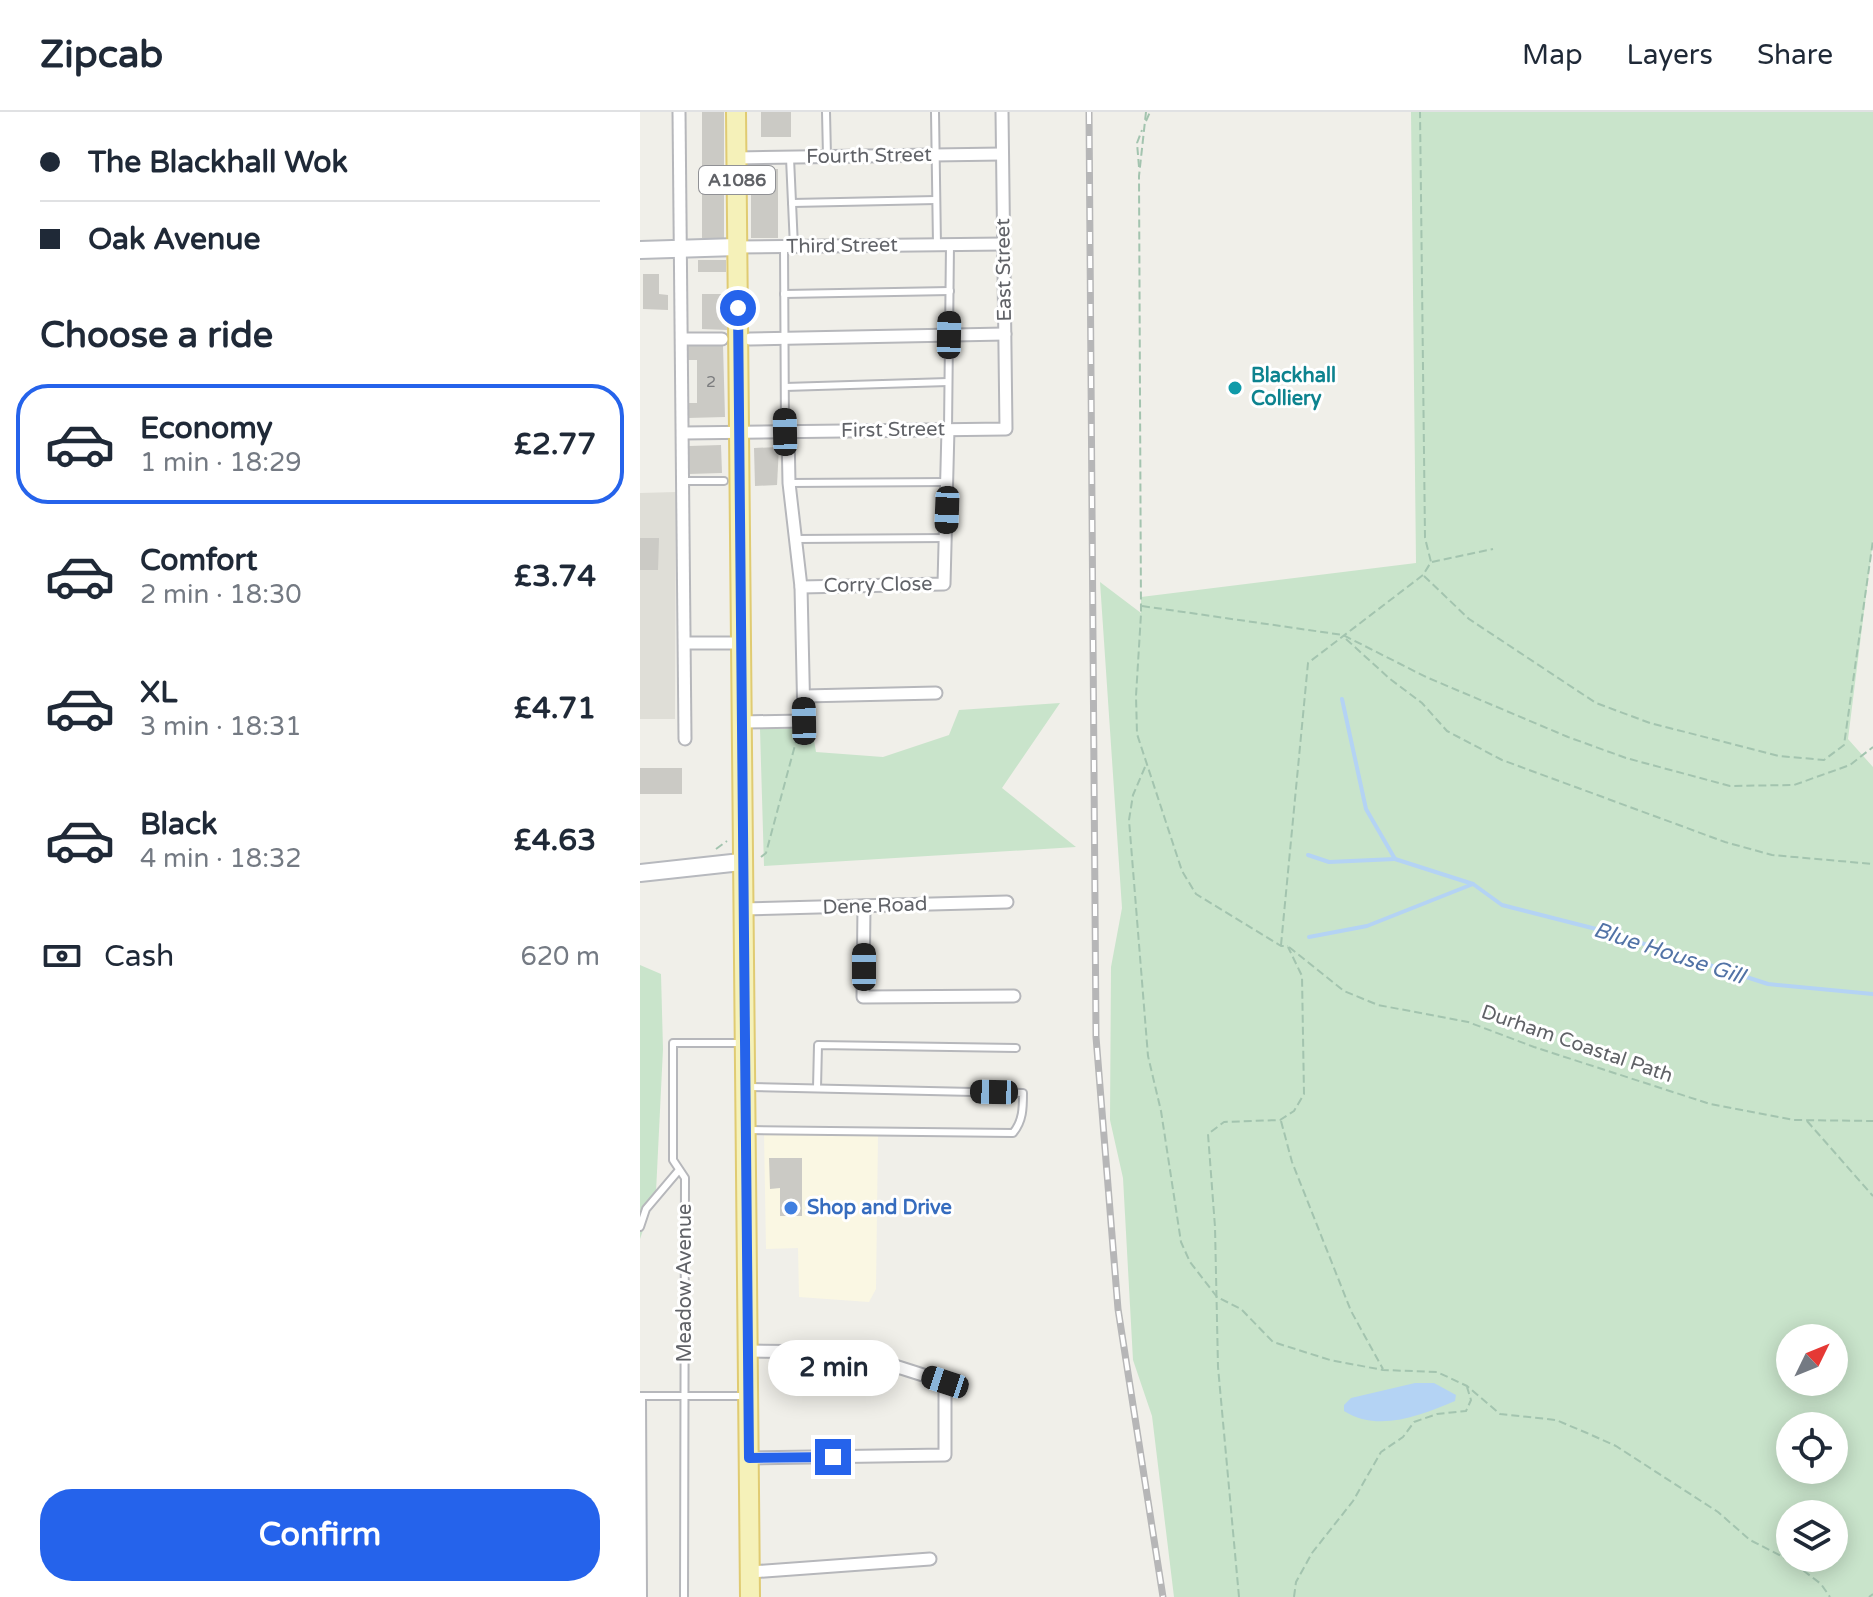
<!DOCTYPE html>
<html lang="en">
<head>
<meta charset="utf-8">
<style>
	:root { --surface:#fff; --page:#f2f2f3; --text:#1f2937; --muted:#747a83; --line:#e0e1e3; --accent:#2563eb }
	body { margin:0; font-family:"Varela Round",sans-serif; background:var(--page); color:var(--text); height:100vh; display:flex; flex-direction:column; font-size:30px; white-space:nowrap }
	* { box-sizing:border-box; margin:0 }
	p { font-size:26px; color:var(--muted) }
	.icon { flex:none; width:44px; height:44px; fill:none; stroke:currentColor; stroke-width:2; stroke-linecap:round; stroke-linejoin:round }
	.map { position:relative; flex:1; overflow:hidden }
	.drawer { display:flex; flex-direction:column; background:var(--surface); width:640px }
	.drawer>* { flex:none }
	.hud { display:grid; align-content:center; height:176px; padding:0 40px; background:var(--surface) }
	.needle { width:52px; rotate:47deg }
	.tools { position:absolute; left:1136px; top:1212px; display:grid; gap:16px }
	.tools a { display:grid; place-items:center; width:72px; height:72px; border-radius:50%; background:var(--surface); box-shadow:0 4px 20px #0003; font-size:40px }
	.end { position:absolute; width:36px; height:36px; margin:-18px; border:10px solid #2563eb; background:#fff; box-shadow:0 0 0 4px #fff }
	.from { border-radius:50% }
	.bubble { position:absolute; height:56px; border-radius:28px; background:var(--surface); box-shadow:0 4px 20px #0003; font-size:26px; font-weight:800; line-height:56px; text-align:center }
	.car { position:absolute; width:24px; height:48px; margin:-24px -12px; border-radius:10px; box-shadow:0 0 6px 2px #0007; background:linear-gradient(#222 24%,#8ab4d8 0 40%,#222 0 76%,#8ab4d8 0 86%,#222 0) }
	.hud b { display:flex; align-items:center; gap:28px; height:76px; font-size:30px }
	.hud b+b { border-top:2px solid var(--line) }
	.hud i { width:20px; height:20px; background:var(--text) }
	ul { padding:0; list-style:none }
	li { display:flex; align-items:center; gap:24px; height:120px; margin:0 16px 12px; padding:0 24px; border:4px solid transparent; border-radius:32px }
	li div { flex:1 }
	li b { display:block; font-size:30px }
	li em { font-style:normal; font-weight:800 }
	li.selected { border-color:var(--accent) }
	li>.icon { width:72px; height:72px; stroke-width:1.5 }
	h2 { padding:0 40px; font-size:36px; line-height:96px }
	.pay { display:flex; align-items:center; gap:20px; height:88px; padding:0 40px; font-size:30px }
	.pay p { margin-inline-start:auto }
	.primary-button { display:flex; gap:16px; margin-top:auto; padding:16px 40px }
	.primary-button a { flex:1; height:92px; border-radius:32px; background:var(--accent); color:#fff; font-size:32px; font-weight:800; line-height:92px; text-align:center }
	header { display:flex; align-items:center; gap:48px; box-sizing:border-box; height:112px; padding:0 40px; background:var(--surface); border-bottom:2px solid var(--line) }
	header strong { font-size:38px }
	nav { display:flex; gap:44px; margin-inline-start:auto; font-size:28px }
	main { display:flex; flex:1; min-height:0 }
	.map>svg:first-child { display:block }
	.commercial { fill:#faf7e3 }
	.education { fill:#dfded7 }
	.green { fill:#c9e4cb; fill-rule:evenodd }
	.water { fill:#b4d3f4 }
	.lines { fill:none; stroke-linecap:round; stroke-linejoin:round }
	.stream { stroke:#b4d3f4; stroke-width:4 }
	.building { fill:#cbcac5 }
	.lane-casing { stroke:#b6b7bb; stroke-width:10 }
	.street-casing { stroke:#b6b7bb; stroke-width:15 }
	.secondary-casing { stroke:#b7b9be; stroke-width:20 }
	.primary-casing { stroke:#e0cb72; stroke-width:22 }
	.path { stroke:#a3c4af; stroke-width:2; stroke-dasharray:8 4; stroke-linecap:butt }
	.lane { stroke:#fff; stroke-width:6 }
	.street { stroke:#fff; stroke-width:11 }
	.secondary { stroke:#fff; stroke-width:16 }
	.primary { stroke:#f5f1b9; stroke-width:18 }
	.rail-casing { stroke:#b6b6b7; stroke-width:7 }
	.rail { stroke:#fff; stroke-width:4; stroke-dasharray:12; stroke-linecap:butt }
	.route { stroke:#2563eb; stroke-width:10 }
	.culture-dot { fill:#0f9aa8; stroke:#fff; stroke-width:3 }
	.shop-dot { fill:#3f7fe0; stroke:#fff; stroke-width:3 }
	.labels { text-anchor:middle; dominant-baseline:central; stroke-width:6; stroke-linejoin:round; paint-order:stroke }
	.number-label { font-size:16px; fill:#7b7c7e }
	.shield { fill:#fff; stroke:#909195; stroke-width:2 }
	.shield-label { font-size:18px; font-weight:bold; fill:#606267 }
	.street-label { font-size:20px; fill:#606267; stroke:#fff }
	.culture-label { font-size:20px; font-weight:bold; fill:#0d838f; stroke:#fff; text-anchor:start }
	.shop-label { font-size:20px; font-weight:bold; fill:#366cbe; stroke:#fff; text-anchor:start }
	.water-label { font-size:22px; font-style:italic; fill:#5273a6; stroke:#fff }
</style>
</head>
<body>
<header>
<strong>Zipcab</strong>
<nav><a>Map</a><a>Layers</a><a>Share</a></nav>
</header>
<main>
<section class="drawer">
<div class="hud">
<b><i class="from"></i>The Blackhall Wok</b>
<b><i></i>Oak Avenue</b>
</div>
<h2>Choose a ride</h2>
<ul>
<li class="selected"><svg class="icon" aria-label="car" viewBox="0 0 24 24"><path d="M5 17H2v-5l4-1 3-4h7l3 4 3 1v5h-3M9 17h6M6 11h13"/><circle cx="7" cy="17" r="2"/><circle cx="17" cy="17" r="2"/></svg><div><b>Economy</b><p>1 min · 18:29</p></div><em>£2.77</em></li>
<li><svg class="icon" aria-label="car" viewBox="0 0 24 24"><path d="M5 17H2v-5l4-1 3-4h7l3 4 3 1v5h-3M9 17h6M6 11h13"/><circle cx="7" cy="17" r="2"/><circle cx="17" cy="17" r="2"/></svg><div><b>Comfort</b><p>2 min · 18:30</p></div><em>£3.74</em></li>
<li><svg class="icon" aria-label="car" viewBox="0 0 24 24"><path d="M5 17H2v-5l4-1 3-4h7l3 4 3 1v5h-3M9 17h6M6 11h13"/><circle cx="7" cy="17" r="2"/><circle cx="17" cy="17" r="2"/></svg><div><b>XL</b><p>3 min · 18:31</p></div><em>£4.71</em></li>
<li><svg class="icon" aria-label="car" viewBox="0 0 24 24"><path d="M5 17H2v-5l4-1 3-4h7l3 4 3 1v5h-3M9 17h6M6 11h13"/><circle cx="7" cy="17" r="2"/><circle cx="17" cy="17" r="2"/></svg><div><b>Black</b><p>4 min · 18:32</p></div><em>£4.63</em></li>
</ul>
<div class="pay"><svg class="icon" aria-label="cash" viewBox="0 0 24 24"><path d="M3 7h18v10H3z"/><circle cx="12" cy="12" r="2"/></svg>Cash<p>620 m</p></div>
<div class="primary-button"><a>Confirm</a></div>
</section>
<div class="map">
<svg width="1233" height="1485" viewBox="0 0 1233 1485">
	<rect width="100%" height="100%" fill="#f0efe9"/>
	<path class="commercial" d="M 124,1021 L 238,1022 L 236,1177 L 229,1190 L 159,1185 L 158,1136 L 126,1137 Z"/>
	<path class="education" d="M 36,380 L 35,607 L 0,607 L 0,381 Z"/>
	<g class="green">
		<path d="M 771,0 L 1233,0 L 1233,428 L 1208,627 L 1233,655 L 1233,1485 L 534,1485 L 512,1304 L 493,1248 L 483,1066 L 470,1008 L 471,855 L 482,796 L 460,470 L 501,501 L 501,485 L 776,451 ZM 1150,1226 L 1194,1226 L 1194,1270 L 1150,1270 ZM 1150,1314 L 1194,1314 L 1194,1358 L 1150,1358 ZM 1150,1402 L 1194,1402 L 1194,1446 L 1150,1446 Z"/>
		<path d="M 420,591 L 362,676 L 436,735 L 124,754 L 120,617 L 172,616 L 176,640 L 243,645 L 309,623 L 319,598 Z"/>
		<path d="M 0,853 L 21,862 L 23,937 L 16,1080 L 0,1127 Z"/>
	</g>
	<path class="water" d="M 775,1271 L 794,1271 L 816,1283 L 815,1289 C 782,1303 738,1321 704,1299 L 704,1293 L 711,1286 Z"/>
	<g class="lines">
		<g class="stream">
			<path d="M 702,587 L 726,697 L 755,747 L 833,772 L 862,793 L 964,819 L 1128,872 L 1233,882"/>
			<path d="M 668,743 L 689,750 L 755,747"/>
			<path d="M 669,825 L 727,814 L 833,772"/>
		</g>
	</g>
	<g class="building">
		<rect x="62" y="0" width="22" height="126"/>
		<rect x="121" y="0" width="30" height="25"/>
		<rect x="111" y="57" width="27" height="69"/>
		<rect x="58" y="148" width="28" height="12"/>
		<path d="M 3,162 L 19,162 L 19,182 L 28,183 L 28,198 L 3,197 Z"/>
		<path d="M 62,182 L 87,182 L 87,218 L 62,217 Z"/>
		<path d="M 83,233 L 85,305 L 48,306 L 48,291 L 57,291 L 57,248 L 47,248 L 47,234 Z"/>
		<path d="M 81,333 L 82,361 L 49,362 L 49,334 Z"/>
		<path d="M 139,335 L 137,373 L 115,374 L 114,336 Z"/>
		<path d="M 0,426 L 19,426 L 18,458 L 0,458 Z"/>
		<rect x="0" y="656" width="42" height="26"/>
		<path d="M 129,1046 L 162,1046 L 162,1104 L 140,1104 L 140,1076 L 130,1077 Z"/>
	</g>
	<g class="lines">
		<g class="lane-casing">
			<g id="lane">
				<path d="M 186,0 L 187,44"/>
				<path d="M 295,0 L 297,133"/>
				<path d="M 150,46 L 154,135"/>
				<path d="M 152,91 L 296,88"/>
				<path d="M 144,135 L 145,319"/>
				<path d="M 144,182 L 310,179"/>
				<path d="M 145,275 L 308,270"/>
				<path d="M 308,317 L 310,133"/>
				<path d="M 44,369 L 84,369"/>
				<path d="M 149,371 L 308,370"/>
				<path d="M 156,427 L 306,426"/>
				<path d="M 177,976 L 178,933 L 376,936"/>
				<path d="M 109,1018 L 373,1021 C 383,1009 383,996 383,981 L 110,975"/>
				<path d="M 0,1115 L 6,1097 L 39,1058"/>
				<path d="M 0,1284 L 105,1284"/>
				<path d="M 2,1284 L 3,1485"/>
				<path d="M 44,1485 L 45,1066 L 33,1048 L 33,931 L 104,931"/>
			</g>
		</g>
		<g class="street-casing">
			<g id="street">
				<path d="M 39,0 L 45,627"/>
				<path d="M 97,46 L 362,42"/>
				<path d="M 97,135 L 364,132"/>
				<path d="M 42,227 L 82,227"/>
				<path d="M 110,227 L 365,222"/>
				<path d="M 43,321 L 366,317 L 362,0"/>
				<path d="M 161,475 L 304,472 L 308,317"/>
				<path d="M 46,531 L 100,531"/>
				<path d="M 164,584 L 296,581"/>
				<path d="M 100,610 L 164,609 L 161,475 L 149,371 L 148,320"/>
				<path d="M 224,794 L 223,885 L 374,884"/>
				<path d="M 102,797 L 367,790"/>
				<path d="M 108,1239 L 211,1240 L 305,1270 L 305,1343 L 109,1346"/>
				<path d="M 111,1460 L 290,1447"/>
			</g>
		</g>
		<g class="secondary-casing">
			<g id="secondary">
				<path d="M 0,138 L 97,135"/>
				<path d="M 0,761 L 101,750"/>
			</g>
		</g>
		<g class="primary-casing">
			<path id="primary" d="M 96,0 L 110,1485"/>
		</g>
		<g class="path">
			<path d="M 506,0 L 499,64 L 501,502 L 496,584 L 497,622 L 542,759 L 556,782 L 641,834 L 648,834"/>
			<path d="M 506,9 L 510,0"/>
			<path d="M 499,55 L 497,31 L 502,18"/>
			<path d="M 792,450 L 853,437"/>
			<path d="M 784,464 L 829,507 L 956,591 L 1010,611 L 1139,644 L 1184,648 L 1204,633 L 1233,428"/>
			<path d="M 502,494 L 703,523 L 786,565 L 928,625 L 986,646 L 1090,674 L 1154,673 L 1210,653 L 1233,635"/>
			<path d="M 706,527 L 750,567 L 782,591 L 807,619 L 862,648 L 1085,730 L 1132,743 L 1233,752"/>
			<path d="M 505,655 L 493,683 L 489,708 L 508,944 L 521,999 L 541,1130 L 550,1150 L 577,1185 L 601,1197 L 633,1230 L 690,1248 L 743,1258 L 797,1260 L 827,1274 L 860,1302 L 916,1308 L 947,1321 L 976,1334 L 1078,1400 L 1110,1428 L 1151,1449 L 1181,1472 L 1190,1485"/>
			<path d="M 76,737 L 87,729"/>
			<path d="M 121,745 L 126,741 L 158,622"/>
			<path d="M 641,833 L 668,551 L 783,463 L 791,450 L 785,426 L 780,0"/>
			<path d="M 649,835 L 704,879 L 738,893 L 828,910 L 894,935 L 1070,992 L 1154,1008 L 1233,1009"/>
			<path d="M 641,1009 L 652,1050 L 711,1199 L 743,1257"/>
			<path d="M 1167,1009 L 1233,1084"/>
			<path d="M 599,1485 L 578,1255 L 575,1115 L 568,1022 L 584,1010 L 640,1008 L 654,999 L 664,982 L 662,864 L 648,835"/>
			<path d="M 654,1485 L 656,1470 L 672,1441 L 713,1389 L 741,1340 L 763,1325 L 774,1310 L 797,1302 L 826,1299 L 831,1288 L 827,1275"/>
			<path d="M 1229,1485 L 1233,1482"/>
		</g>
		<use href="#lane" class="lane"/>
		<use href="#street" class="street"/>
		<use href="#secondary" class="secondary"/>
		<use href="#primary" class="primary"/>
		<g class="rail-casing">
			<path id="rail" d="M 449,0 L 456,925 L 478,1197 L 523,1485"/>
		</g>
		<use href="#rail" class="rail"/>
	</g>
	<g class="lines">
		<path class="route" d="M 98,196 L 109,1346 L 193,1345"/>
	</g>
	<circle class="culture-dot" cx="595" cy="276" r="8"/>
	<circle class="shop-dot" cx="151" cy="1096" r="8"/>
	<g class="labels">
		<g class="number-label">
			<text x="71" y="270">2</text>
		</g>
		<rect class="shield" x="59" y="54" width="76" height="28" rx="6"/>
		<g class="shield-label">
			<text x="97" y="68">A1086</text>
		</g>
		<g class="street-label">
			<text transform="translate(229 44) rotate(-1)">Fourth Street</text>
			<text transform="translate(202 134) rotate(-1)">Third Street</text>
			<text transform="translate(364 158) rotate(-91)">East Street</text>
			<text transform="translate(253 318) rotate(-1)">First Street</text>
			<text transform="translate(238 473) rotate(-1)">Corry Close</text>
			<text transform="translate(235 794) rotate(-2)">Dene Road</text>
			<text transform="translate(937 932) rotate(19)">Durham Coastal Path</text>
			<text transform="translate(45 1171) rotate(-90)">Meadow Avenue</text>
		</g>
		<g class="culture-label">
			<text x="611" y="264">Blackhall<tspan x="611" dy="23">Colliery</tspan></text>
		</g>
		<g class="shop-label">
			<text x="167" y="1096">Shop and Drive</text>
		</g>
		<g class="water-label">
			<text transform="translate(1029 841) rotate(18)">Blue House Gill</text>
		</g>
	</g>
</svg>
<div class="tools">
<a><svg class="needle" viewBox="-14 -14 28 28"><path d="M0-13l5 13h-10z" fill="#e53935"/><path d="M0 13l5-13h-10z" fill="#747a83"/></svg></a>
<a><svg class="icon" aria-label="locate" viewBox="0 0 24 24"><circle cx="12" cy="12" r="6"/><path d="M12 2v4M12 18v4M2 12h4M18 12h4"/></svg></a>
<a><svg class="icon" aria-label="layers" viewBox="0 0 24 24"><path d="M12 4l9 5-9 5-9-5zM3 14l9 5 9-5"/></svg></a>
</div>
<i class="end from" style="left:98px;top:196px"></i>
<i class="end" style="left:193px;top:1345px"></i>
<div class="bubble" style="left:128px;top:1228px;width:132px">2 min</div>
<i class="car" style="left:309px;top:223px;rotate:1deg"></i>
<i class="car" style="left:145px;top:320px;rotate:359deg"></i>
<i class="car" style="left:307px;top:398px;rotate:182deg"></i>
<i class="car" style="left:164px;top:609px;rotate:359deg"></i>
<i class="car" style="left:224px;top:855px;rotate:0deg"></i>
<i class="car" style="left:354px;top:980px;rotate:271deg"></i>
<i class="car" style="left:305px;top:1270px;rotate:288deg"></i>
</div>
</main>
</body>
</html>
